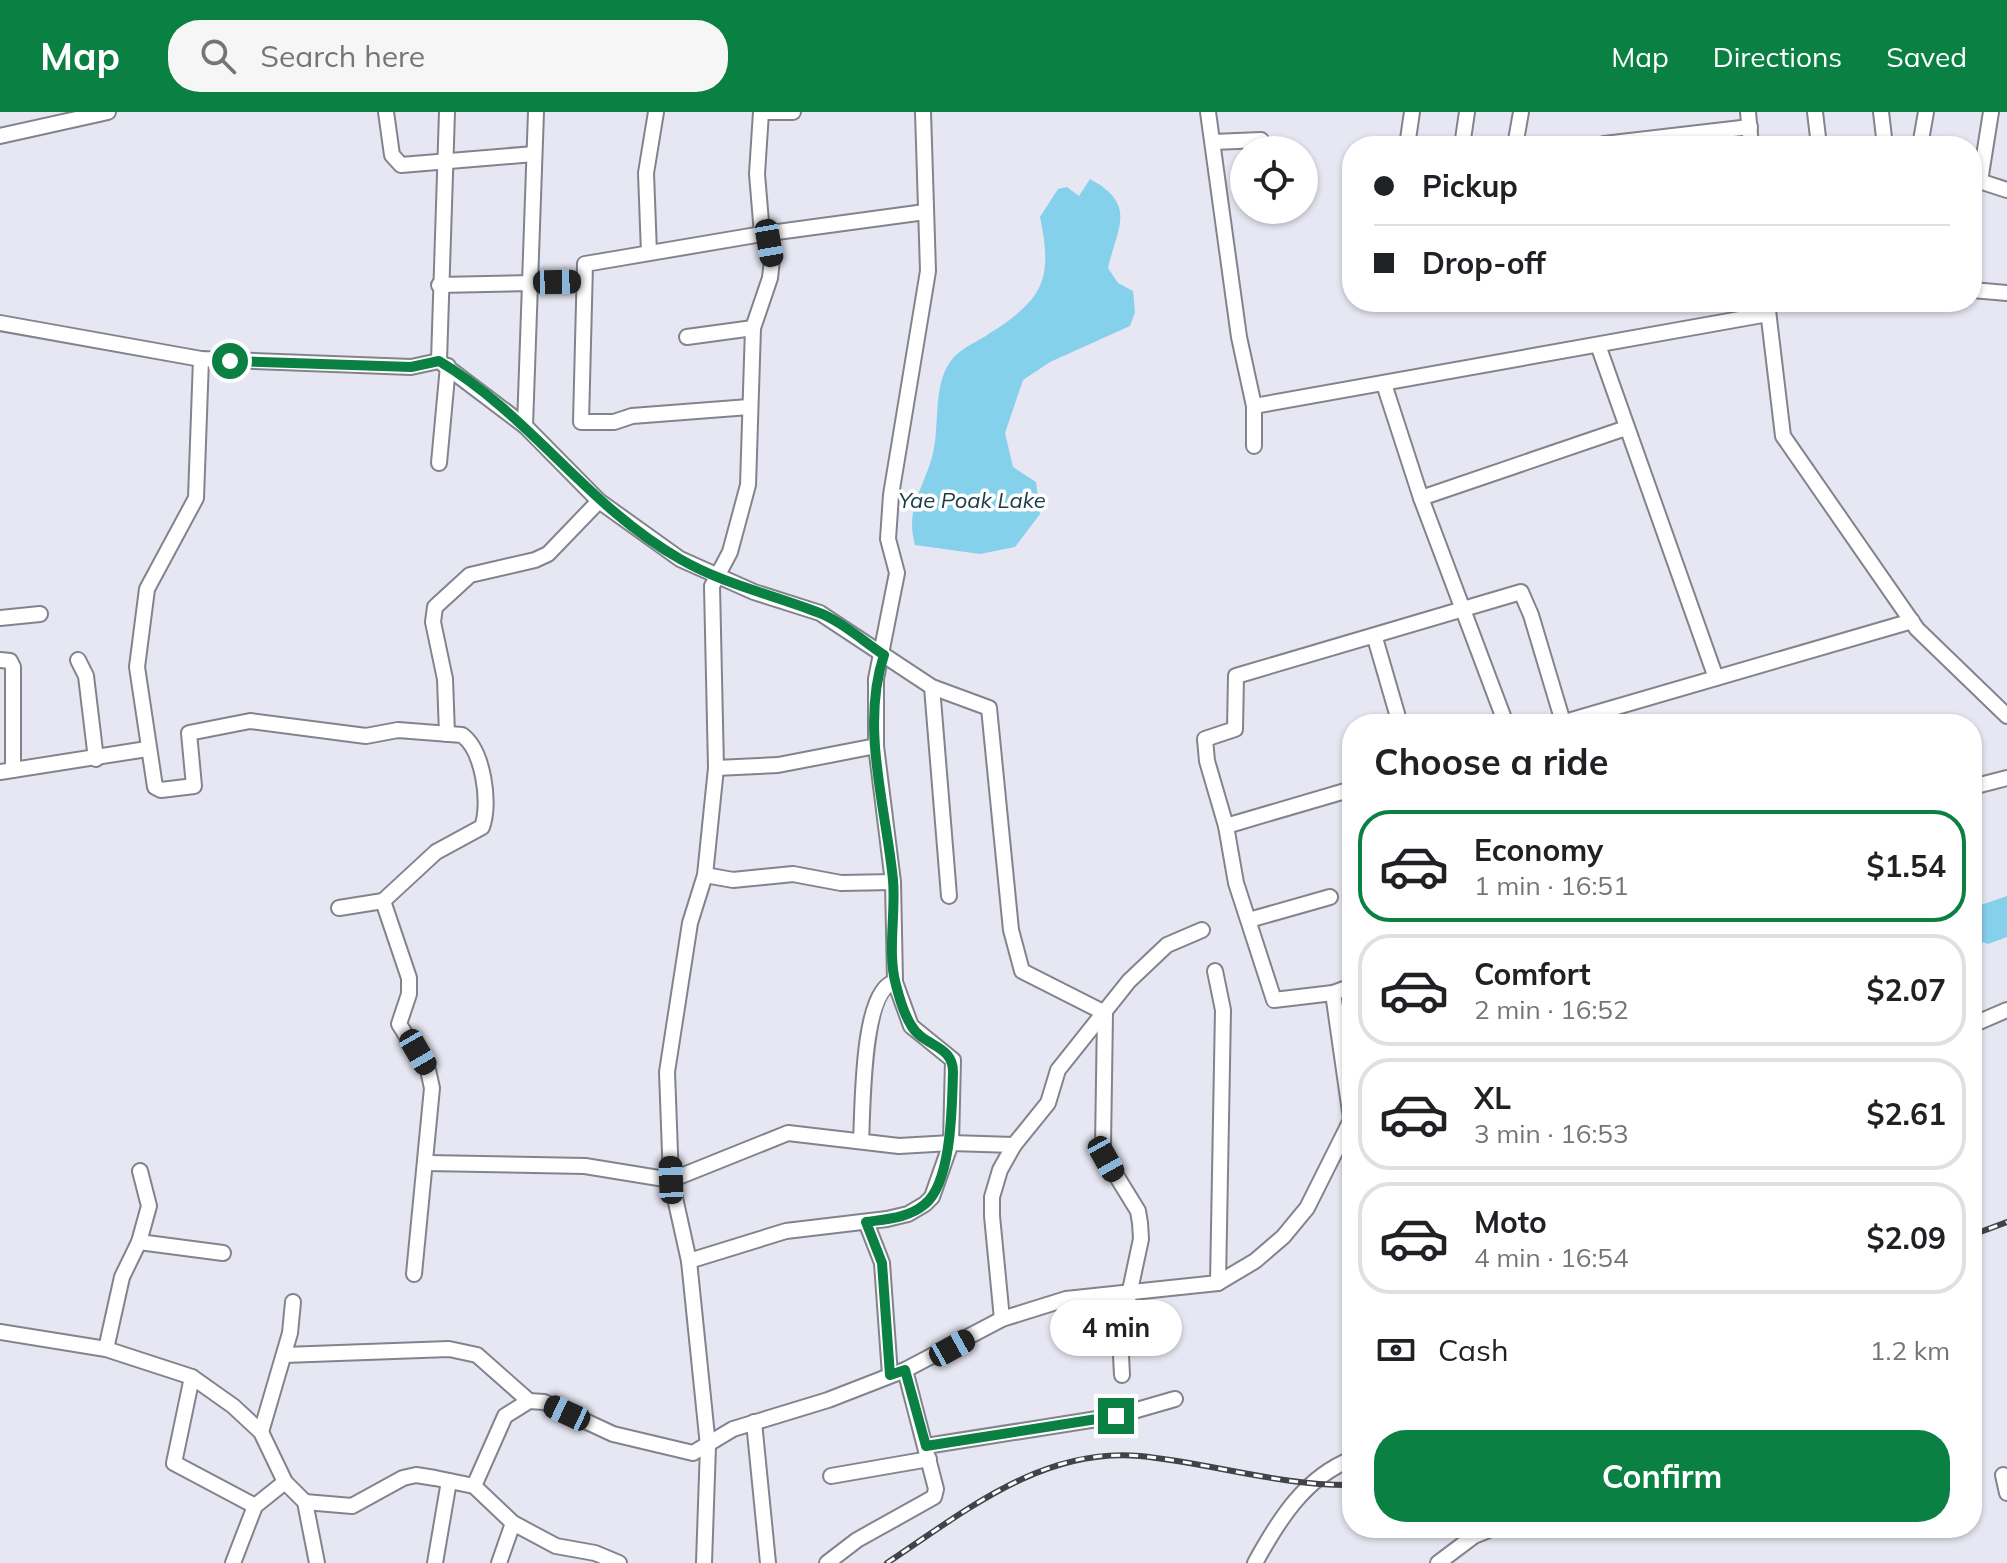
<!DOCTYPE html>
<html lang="en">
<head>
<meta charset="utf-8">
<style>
	:root { --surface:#fff; --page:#f6f6f6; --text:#202124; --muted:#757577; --line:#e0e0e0; --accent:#0b8043 }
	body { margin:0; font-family:Mulish,sans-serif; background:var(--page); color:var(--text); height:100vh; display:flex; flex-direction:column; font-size:30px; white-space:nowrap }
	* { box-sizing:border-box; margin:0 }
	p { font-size:26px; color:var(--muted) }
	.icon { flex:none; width:44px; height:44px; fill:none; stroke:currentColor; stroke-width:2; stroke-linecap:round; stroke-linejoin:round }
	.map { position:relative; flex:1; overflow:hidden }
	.sheet { position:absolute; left:1342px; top:602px; width:640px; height:824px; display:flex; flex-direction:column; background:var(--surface); border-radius:32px; box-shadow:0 2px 6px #0004 }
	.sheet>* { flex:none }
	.guide { position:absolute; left:1342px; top:24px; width:640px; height:176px; border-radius:32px; box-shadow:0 2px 6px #0004; display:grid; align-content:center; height:176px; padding:0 32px; background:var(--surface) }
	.fabs { position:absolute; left:1230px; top:24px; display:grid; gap:16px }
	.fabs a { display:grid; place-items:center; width:88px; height:88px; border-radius:50%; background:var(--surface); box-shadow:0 2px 6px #0004; font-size:40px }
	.end { position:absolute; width:36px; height:36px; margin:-18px; border:10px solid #0b8043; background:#fff; box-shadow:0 0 0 4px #fff }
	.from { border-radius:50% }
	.bubble { position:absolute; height:56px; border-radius:28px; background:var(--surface); box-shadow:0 2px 6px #0004; font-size:26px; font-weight:700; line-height:56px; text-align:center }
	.car { position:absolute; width:24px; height:48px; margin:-24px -12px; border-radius:10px; box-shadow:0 0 6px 2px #0007; background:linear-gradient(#222 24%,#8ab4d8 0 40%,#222 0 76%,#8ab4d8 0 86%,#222 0) }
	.guide b { display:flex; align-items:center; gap:28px; height:76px; font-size:30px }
	.guide b+b { border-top:2px solid var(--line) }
	.guide i { width:20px; height:20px; background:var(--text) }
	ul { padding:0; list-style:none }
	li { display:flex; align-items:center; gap:24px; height:112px; margin:0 16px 12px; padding:0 16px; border:4px solid var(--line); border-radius:32px }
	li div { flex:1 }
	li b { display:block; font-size:30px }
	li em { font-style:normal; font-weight:700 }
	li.selected { border-color:var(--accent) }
	li>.icon { width:72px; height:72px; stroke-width:1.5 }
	h2 { padding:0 32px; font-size:36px; line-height:96px }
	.pay { display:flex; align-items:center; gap:20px; height:88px; padding:0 32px; font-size:30px }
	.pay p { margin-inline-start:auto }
	.cta { display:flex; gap:16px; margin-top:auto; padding:16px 32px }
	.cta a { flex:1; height:92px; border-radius:32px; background:var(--accent); color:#fff; font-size:32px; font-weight:700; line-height:92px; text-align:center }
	header { display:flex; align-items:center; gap:48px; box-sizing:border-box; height:112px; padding:0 40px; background:var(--accent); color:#fff }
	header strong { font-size:38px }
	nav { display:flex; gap:44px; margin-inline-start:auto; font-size:28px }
	.search { width:560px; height:72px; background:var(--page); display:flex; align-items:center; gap:20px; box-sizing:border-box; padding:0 28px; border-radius:32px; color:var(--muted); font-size:30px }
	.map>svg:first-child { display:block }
	.water { fill:#85d0eb }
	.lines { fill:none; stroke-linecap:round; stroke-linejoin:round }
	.minor-casing { stroke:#83838d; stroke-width:18 }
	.minor { stroke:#fff; stroke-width:14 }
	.rail-casing { stroke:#424348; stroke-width:6 }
	.rail { stroke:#fff; stroke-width:3; stroke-dasharray:9; stroke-linecap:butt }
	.route { stroke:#0b8043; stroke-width:10 }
	.labels { text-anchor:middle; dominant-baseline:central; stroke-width:7; stroke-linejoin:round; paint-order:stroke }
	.water-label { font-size:22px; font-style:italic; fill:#183c47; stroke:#fff }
</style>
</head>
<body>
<header>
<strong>Map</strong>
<div class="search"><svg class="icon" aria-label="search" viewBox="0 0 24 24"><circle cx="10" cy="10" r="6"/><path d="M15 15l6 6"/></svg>Search here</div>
<nav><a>Map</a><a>Directions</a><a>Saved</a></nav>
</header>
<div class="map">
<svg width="2007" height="1451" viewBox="0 0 2007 1451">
	<rect width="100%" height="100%" fill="#e6e7f2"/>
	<g class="water">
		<path d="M 1090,67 C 1137,93 1118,113 1108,156 L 1118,171 L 1133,179 L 1135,200 L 1130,214 L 1050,250 L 1023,268 L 1005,321 L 1013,355 L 1036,370 L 1040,402 L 1015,435 L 980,442 L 915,433 C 905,396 923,378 932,345 C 941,314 931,270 954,245 C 963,235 979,229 990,221 C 1044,187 1053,167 1040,105 L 1058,77 L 1067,75 L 1079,84 Z"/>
		<path d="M 2007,784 L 2007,825 L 1988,832 L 1972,826 L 1972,796 Z"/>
	</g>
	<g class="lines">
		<g class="minor-casing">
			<g id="minor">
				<path d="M 386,0 L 392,43 L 401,53 L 534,42"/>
				<path d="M 767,0 L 793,0"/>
				<path d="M 1208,0 L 1239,225 L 1254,294 L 1254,334"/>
				<path d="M 1748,0 L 1751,34"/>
				<path d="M 1815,0 L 1819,34"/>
				<path d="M 1881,0 L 1885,34"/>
				<path d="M 0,24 L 108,0"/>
				<path d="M 1213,30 L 1261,28"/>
				<path d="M 1604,32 L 1750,15"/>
				<path d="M 1407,34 L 1412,0"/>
				<path d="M 1462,34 L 1467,0"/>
				<path d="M 1515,34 L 1521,0"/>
				<path d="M 1920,34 L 1926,0"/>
				<path d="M 1973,67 L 2007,78"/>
				<path d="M 1980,69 L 1991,0"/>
				<path d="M 649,141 L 646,61 L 656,0"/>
				<path d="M 439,173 L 582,170"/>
				<path d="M 1972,178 L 2007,181"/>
				<path d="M 1767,190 L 1783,324 L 1917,517 L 2007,604"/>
				<path d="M 0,211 L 201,247 L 411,255 L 439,249 L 525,314 L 599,389 L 680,447 L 754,480 L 820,501 L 932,575 L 989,596 L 1011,818 L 1022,859 L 1105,901 L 1103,1035 L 1106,1047 L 1138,1099 L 1140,1111 L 1141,1127 L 1120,1225 L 1122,1263"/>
				<path d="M 687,225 L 753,216"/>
				<path d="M 1598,233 L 1716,566"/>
				<path d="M 201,247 L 196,386 L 147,477 L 137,555 L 155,675 L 161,678 L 194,674 L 189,621 L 250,609 L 366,624 L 398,618 L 462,623 C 483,638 491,691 482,715 L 436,740 L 383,789 L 339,796"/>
				<path d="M 439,249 L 447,0"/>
				<path d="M 1384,272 L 1421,386 L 1506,612"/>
				<path d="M 1254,294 L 1768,202"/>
				<path d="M 749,295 L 632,304 L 614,310 L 581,310 L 585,152 L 762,122 L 925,100"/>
				<path d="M 525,314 L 536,0"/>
				<path d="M 439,351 L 448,254"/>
				<path d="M 1421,386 L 1626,316"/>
				<path d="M 0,506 L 40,502"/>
				<path d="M 1375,526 L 1400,612"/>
				<path d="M 0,548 L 10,549 L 13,555 L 13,658"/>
				<path d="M 78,548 L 86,564 L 96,647"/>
				<path d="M 932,575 L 949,784"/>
				<path d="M 1558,612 L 1912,509"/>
				<path d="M 447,622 L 445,567 L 433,510 L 435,495 L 470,463 L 535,448 L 548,442 L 599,389"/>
				<path d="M 716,656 L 778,653 L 876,634"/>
				<path d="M 0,660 L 147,637"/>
				<path d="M 1972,675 L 2007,666"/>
				<path d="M 1226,714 L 1352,677"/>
				<path d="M 705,763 L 733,768 L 793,762 L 841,771 L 893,770"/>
				<path d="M 383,789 L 409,866 L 409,882 L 399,912 L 428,958 L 432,976 L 414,1162"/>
				<path d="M 1249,808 L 1330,785"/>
				<path d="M 1215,859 L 1223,898 L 1218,1171"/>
				<path d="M 1352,874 L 1333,881 L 1274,888 L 1236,771 L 1226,714 L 1207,649 L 1205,627 L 1235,617 L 1236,564 L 1521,480 L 1531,503 L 1563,610"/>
				<path d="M 1333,881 L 1351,1007"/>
				<path d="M 1972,913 L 2007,898"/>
				<path d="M 861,1029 C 863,999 861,876 895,870"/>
				<path d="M 426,1051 L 585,1054 L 671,1068 L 788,1021 L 899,1034 L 951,1031 L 1014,1033"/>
				<path d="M 866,1110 L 882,1151 L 890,1263"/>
				<path d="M 139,1130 L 223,1141"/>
				<path d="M 689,1149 L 786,1119 L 887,1107 L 908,1102 L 925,1092 L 932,1085 L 951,1031 L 953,948 L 911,914 L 895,870 L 893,770 L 876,634 L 876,567 L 897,461 L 888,427 L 891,383 L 928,159 L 923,0"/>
				<path d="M 1002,1207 L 992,1104 L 992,1085 L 1000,1058 L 1014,1033 L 1048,991 L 1058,958 L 1129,869 L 1167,833 L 1202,818"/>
				<path d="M 0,1220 L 106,1237 L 192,1265 L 233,1294 L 261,1320 L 285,1370 L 305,1390 L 317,1451"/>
				<path d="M 106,1237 L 122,1165 L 139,1130 L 149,1094 L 140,1059"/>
				<path d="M 284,1243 L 449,1237 L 477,1243 L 529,1289"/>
				<path d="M 192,1265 L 174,1351 L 255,1394"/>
				<path d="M 754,1310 L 768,1451"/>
				<path d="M 261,1320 L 290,1221 L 293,1190"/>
				<path d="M 926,1334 L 1116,1304 L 1175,1287"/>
				<path d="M 2003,1363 L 2007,1381"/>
				<path d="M 831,1364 L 929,1347"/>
				<path d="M 474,1374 L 505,1304 L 529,1289 L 544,1290 L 613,1322 L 693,1341 L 733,1317 L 828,1288 L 905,1258 L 1002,1207 L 1066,1187 L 1218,1171 L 1255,1149 L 1283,1125 L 1307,1096 L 1352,1006"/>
				<path d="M 305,1390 L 352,1394 L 403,1366 L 416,1363 L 435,1366 L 474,1374 L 513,1411 L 556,1434 L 595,1441 L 619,1451"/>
				<path d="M 233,1451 L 255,1394 L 285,1370"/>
				<path d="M 435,1451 L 449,1369"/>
				<path d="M 499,1451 L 513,1411"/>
				<path d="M 704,1451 L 708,1334 L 689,1149 L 671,1068 L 667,960 L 690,811 L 705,763 L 716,656 L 712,474 L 730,440 L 748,373 L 753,216 L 770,166 L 772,148 L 769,131 L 762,122 L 757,62 L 761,0"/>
				<path d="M 827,1451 L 857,1428 L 934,1385 L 936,1377 L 905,1258"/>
				<path d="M 1255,1451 C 1278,1409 1305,1365 1352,1347"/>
				<path d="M 1438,1451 L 1474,1424 L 1494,1416"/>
			</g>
		</g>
		<use href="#minor" class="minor"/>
		<g class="rail-casing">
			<g id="rail">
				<path d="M 1972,1123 L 2007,1110"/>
				<path d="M 887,1451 C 964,1400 1042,1335 1140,1344 C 1211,1351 1280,1374 1352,1373"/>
			</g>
		</g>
		<use href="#rail" class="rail"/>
	</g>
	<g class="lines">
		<path class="route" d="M 230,249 L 411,255 L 439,249 C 530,303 588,395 680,447 C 723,472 771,482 817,500 C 840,508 863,529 884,543 C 860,615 886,695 893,768 C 896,801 887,841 896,873 C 899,885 904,902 911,913 C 923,935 953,932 953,960 C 952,992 952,1070 925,1092 C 909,1106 887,1107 866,1110 L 882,1151 L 890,1263 L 905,1258 L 926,1334 L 1116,1304"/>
	</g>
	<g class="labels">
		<g class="water-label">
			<text x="972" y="388">Yae Poak Lake</text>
		</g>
	</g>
</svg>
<div class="fabs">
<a><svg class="icon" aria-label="locate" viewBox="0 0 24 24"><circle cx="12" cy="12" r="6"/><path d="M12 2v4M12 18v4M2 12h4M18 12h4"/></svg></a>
</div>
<i class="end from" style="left:230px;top:249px"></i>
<i class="end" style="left:1116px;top:1304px"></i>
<div class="bubble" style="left:1050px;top:1188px;width:132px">4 min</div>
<i class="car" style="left:769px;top:131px;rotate:170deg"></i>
<i class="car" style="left:557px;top:170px;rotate:89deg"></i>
<i class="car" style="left:418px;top:940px;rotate:150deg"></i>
<i class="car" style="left:1106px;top:1047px;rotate:151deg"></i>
<i class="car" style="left:671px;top:1068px;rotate:358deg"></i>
<i class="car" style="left:952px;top:1236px;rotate:61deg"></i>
<i class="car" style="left:567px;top:1301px;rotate:295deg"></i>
<div class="guide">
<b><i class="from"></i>Pickup</b>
<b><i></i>Drop-off</b>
</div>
<section class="sheet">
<h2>Choose a ride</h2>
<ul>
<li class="selected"><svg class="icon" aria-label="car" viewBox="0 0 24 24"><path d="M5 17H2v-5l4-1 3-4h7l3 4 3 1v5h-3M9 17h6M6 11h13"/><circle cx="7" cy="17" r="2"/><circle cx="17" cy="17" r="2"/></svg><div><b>Economy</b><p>1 min · 16:51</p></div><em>$1.54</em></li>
<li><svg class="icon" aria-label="car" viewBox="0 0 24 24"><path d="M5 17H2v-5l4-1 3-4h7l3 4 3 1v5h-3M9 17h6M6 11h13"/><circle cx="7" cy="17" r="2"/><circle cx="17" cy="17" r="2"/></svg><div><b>Comfort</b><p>2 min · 16:52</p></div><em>$2.07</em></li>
<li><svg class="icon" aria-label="car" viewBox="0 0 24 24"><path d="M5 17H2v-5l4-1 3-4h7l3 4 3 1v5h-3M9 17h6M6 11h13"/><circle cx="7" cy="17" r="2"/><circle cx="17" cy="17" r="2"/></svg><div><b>XL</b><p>3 min · 16:53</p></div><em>$2.61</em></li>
<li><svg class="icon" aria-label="car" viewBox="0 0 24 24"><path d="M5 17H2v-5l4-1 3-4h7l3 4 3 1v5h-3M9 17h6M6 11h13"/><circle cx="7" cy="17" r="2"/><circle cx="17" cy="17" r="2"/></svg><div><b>Moto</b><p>4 min · 16:54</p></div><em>$2.09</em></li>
</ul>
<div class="pay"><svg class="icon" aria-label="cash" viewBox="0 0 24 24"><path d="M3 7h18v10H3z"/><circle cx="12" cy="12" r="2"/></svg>Cash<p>1.2 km</p></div>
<div class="cta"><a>Confirm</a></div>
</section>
</div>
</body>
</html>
